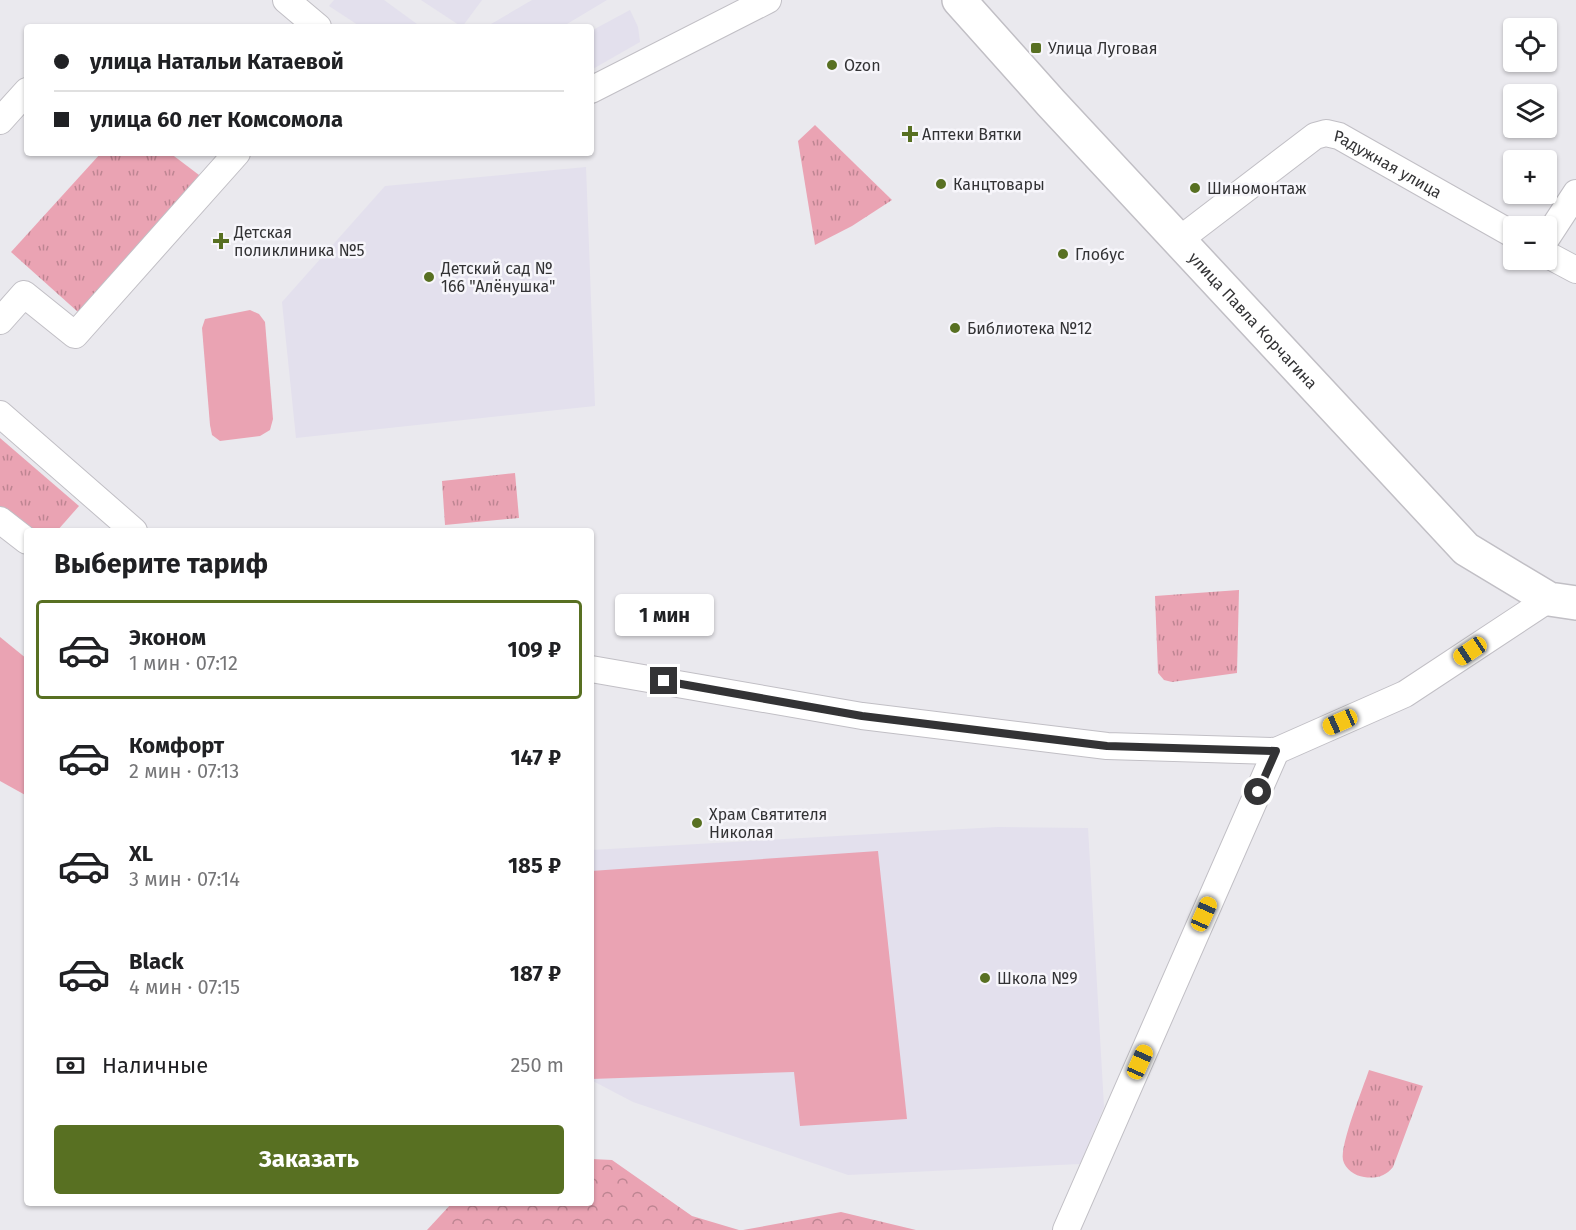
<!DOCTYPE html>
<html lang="ru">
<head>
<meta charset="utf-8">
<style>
	:root { --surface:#fff; --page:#f2f2f2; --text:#202124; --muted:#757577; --line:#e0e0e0; --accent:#587022 }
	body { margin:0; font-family:"Fira Sans",sans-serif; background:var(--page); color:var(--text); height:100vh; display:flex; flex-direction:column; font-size:22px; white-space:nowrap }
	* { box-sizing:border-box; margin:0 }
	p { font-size:20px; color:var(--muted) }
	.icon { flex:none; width:33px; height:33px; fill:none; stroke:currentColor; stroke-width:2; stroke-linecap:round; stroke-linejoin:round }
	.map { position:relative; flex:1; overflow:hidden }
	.drawer { position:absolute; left:24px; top:528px; width:570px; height:678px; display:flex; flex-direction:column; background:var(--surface); border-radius:6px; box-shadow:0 2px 4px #0004 }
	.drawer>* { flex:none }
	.hud { position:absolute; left:24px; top:24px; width:570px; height:132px; border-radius:6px; box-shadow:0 2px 4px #0004; display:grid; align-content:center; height:132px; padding:0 30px; background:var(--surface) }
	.controls { position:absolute; left:1503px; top:18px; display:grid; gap:12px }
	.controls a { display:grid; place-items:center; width:54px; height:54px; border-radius:6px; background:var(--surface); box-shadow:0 2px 4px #0004; font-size:30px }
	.end { position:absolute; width:27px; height:27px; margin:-14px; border:8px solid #333335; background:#fff; box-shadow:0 0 0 3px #fff }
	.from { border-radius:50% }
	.bubble { position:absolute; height:42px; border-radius:6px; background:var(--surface); box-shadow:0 2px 4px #0004; font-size:20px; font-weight:700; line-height:42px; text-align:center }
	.car { position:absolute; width:18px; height:36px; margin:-18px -9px; border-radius:8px; box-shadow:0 0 4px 2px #0007; background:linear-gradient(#f5c518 24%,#345 0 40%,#f5c518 0 76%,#345 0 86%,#f5c518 0) }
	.hud b { display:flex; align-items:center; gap:21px; height:57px; font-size:22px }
	.hud b+b { border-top:2px solid var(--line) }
	.hud i { width:15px; height:15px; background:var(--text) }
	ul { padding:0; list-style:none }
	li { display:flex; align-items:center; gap:18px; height:99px; margin:0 12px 9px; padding:0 18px; border:3px solid transparent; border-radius:6px }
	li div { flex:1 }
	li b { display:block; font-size:22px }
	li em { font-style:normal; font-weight:700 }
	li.on { border-color:var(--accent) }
	li>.icon { width:54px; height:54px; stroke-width:1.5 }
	h2 { padding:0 30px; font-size:27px; line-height:72px }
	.pay { display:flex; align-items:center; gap:15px; height:66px; padding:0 30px; font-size:22px }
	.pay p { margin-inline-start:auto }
	.button { display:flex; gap:12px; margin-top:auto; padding:12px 30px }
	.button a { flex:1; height:69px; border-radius:6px; background:var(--accent); color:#fff; font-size:24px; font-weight:700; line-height:69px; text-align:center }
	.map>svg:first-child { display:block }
	.built { fill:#e3e0ed }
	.grass { fill:#eaa3b3 }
	.forest { fill:url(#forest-crowns) }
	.park { fill:url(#park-tufts) }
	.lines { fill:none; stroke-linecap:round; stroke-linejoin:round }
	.minor-casing { stroke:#c1bfc5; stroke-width:28 }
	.major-casing { stroke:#c1bfc5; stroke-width:36 }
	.minor { stroke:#fff; stroke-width:26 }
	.major { stroke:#fff; stroke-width:33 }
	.route { stroke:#333335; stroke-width:8 }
	.poi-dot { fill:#587022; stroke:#f7f6fb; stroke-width:2 }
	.labels { text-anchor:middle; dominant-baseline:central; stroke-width:5; stroke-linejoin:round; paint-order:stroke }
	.poi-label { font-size:16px; fill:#333335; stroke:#f7f6fb; text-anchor:start }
	.street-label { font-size:16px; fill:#333335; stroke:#f7f6fb }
</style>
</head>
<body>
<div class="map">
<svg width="1576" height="1230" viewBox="0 0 1576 1230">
	<defs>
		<pattern id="forest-crowns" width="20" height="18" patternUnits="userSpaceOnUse" patternTransform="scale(1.5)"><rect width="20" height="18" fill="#eaa3b3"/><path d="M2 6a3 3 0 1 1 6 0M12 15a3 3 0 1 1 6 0" fill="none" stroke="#be8592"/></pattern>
		<pattern id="park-tufts" width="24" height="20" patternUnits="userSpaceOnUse" patternTransform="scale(1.5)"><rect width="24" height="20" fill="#eaa3b3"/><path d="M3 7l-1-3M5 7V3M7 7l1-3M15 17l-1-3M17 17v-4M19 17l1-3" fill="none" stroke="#be8592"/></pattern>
	</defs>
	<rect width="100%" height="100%" fill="#eae9ee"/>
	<g class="built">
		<path d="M 334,0 L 384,0 L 421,27 L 361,27 L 329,6 Z"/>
		<path d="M 421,0 L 482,0 L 462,27 Z"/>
		<path d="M 532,0 L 607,0 L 562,27 L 486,27 Z"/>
		<path d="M 630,10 L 638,27 L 640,42 L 591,70 L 591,31 Z"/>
		<path d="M 586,167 L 595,406 L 296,438 L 282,302 L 385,186 Z"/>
		<path d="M 998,827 L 1088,828 L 1104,1107 L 1080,1164 L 848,1175 L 633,1102 L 591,1080 L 591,850 Z"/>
	</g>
	<g class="grass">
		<path d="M 250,310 L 259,314 L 265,322 L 273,419 L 270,430 L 260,436 L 220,441 L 212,435 L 210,425 L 202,328 L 205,319 Z"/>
		<path d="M 0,637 L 27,659 L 27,796 L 0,781 Z"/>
		<path d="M 878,851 L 907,1119 L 800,1126 L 794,1072 L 591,1079 L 591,871 Z"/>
	</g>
	<g class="forest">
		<path d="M 591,1159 L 612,1160 L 692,1216 L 739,1230 L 427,1230 L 452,1203 L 591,1203 Z"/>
		<path d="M 841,1212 L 916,1230 L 743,1230 Z"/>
	</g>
	<g class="park">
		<path d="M 815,125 L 892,200 L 852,226 L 815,245 L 798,141 Z"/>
		<path d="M 101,153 L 170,153 L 203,178 L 78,312 L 11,252 Z"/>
		<path d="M 0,438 L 79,506 L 57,531 L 27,531 L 0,511 Z"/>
		<path d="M 515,473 L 519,518 L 445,525 L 442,481 Z"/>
		<path d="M 1239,590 L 1237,673 L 1172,682 L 1164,680 L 1158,673 L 1155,596 Z"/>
		<path d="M 1369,1070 L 1423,1086 L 1393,1167 C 1386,1176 1376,1179 1364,1177 C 1355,1176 1345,1169 1343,1160 C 1340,1144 1363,1088 1369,1070 Z"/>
	</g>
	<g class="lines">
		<g class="minor-casing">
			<g id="minor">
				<path d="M 286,0 L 318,27"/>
				<path d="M 591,90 L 768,0"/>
				<path d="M 0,121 L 27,91"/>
				<path d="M 1546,239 L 1576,193"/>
				<path id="s1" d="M 1179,240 L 1315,136 L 1326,133 L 1339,136 L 1514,235"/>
				<path d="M 1546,254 L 1576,270"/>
				<path d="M 0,321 L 24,294 L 75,335 L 237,153"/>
				<path d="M 0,414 L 134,531"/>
				<path d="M 0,520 L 27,541"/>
				<path d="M 591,669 L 862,716 L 1107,746 L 1276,751 L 1405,694 L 1549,599"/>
				<path d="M 1066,1230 L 1276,751"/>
			</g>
		</g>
		<g class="major-casing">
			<g id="major">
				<path id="s2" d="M 959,0 L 1051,103 L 1466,549 L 1549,599 L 1576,603"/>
			</g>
		</g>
		<use href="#minor" class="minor"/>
		<use href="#major" class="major"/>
	</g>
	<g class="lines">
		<path class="route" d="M 664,681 L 862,716 L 1107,746 L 1276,751 L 1258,792"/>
	</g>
	<g class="poi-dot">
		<rect x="1030" y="42" width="12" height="12" rx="3"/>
		<circle cx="832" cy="65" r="6"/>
		<path d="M907 125h6v6h6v6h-6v6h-6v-6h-6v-6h6z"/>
		<circle cx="941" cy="184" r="6"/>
		<circle cx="1195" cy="188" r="6"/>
		<path d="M218 232h6v6h6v6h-6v6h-6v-6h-6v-6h6z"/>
		<circle cx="1063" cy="254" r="6"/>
		<circle cx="429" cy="277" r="6"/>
		<circle cx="955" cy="328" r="6"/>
		<circle cx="697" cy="823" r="6"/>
		<circle cx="985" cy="978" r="6"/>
	</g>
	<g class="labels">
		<g class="poi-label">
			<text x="1048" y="48">Улица Луговая</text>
			<text x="844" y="65">Ozon</text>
			<text x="922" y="134">Аптеки Вятки</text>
			<text x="953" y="184">Канцтовары</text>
			<text x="1207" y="188">Шиномонтаж</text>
			<text x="234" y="232">Детская<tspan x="234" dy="18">поликлиника №5</tspan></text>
			<text x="1075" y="254">Глобус</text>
			<text x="441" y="268">Детский сад №<tspan x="441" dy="18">166 "Алёнушка"</tspan></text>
			<text x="967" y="328">Библиотека №12</text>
			<text x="709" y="814">Храм Святителя<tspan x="709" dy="18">Николая</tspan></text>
			<text x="997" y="978">Школа №9</text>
		</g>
		<g class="street-label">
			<text stroke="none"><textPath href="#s1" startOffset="252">Радужная улица</textPath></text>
			<text stroke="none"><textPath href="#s2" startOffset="435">улица Павла Корчагина</textPath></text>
		</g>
	</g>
</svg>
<div class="controls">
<a><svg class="icon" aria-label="locate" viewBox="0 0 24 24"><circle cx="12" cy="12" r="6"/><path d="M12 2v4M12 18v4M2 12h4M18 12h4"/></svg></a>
<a><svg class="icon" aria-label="layers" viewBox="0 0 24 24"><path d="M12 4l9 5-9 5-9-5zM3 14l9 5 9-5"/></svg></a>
<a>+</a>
<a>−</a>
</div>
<i class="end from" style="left:1258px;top:792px"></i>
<i class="end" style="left:664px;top:681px"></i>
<div class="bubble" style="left:615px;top:594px;width:99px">1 мин</div>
<i class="car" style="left:1470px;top:651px;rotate:236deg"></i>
<i class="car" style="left:1340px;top:722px;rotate:246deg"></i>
<i class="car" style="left:1204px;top:914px;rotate:24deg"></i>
<i class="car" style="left:1140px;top:1062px;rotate:24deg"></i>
<div class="hud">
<b><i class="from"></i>улица Натальи Катаевой</b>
<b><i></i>улица 60 лет Комсомола</b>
</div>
<section class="drawer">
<h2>Выберите тариф</h2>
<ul>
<li class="on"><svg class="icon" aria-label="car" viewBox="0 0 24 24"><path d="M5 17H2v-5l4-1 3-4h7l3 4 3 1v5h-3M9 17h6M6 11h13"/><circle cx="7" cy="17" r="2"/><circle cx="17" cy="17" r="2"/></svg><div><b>Эконом</b><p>1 мин · 07:12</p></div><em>109 ₽</em></li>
<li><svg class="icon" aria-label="car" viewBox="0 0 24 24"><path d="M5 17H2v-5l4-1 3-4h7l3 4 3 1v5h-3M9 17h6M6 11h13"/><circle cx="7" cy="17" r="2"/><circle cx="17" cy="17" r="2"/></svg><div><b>Комфорт</b><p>2 мин · 07:13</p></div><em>147 ₽</em></li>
<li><svg class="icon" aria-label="car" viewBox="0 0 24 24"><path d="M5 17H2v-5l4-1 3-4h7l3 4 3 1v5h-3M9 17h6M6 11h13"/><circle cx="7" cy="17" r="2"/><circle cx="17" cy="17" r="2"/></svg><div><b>XL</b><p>3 мин · 07:14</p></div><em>185 ₽</em></li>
<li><svg class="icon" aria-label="car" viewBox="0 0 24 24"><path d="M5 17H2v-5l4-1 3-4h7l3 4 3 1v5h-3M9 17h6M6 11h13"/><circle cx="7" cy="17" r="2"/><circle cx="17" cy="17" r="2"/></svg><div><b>Black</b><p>4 мин · 07:15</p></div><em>187 ₽</em></li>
</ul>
<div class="pay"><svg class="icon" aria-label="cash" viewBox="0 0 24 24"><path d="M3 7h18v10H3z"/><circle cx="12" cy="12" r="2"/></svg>Наличные<p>250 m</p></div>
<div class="button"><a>Заказать</a></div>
</section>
</div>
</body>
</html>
